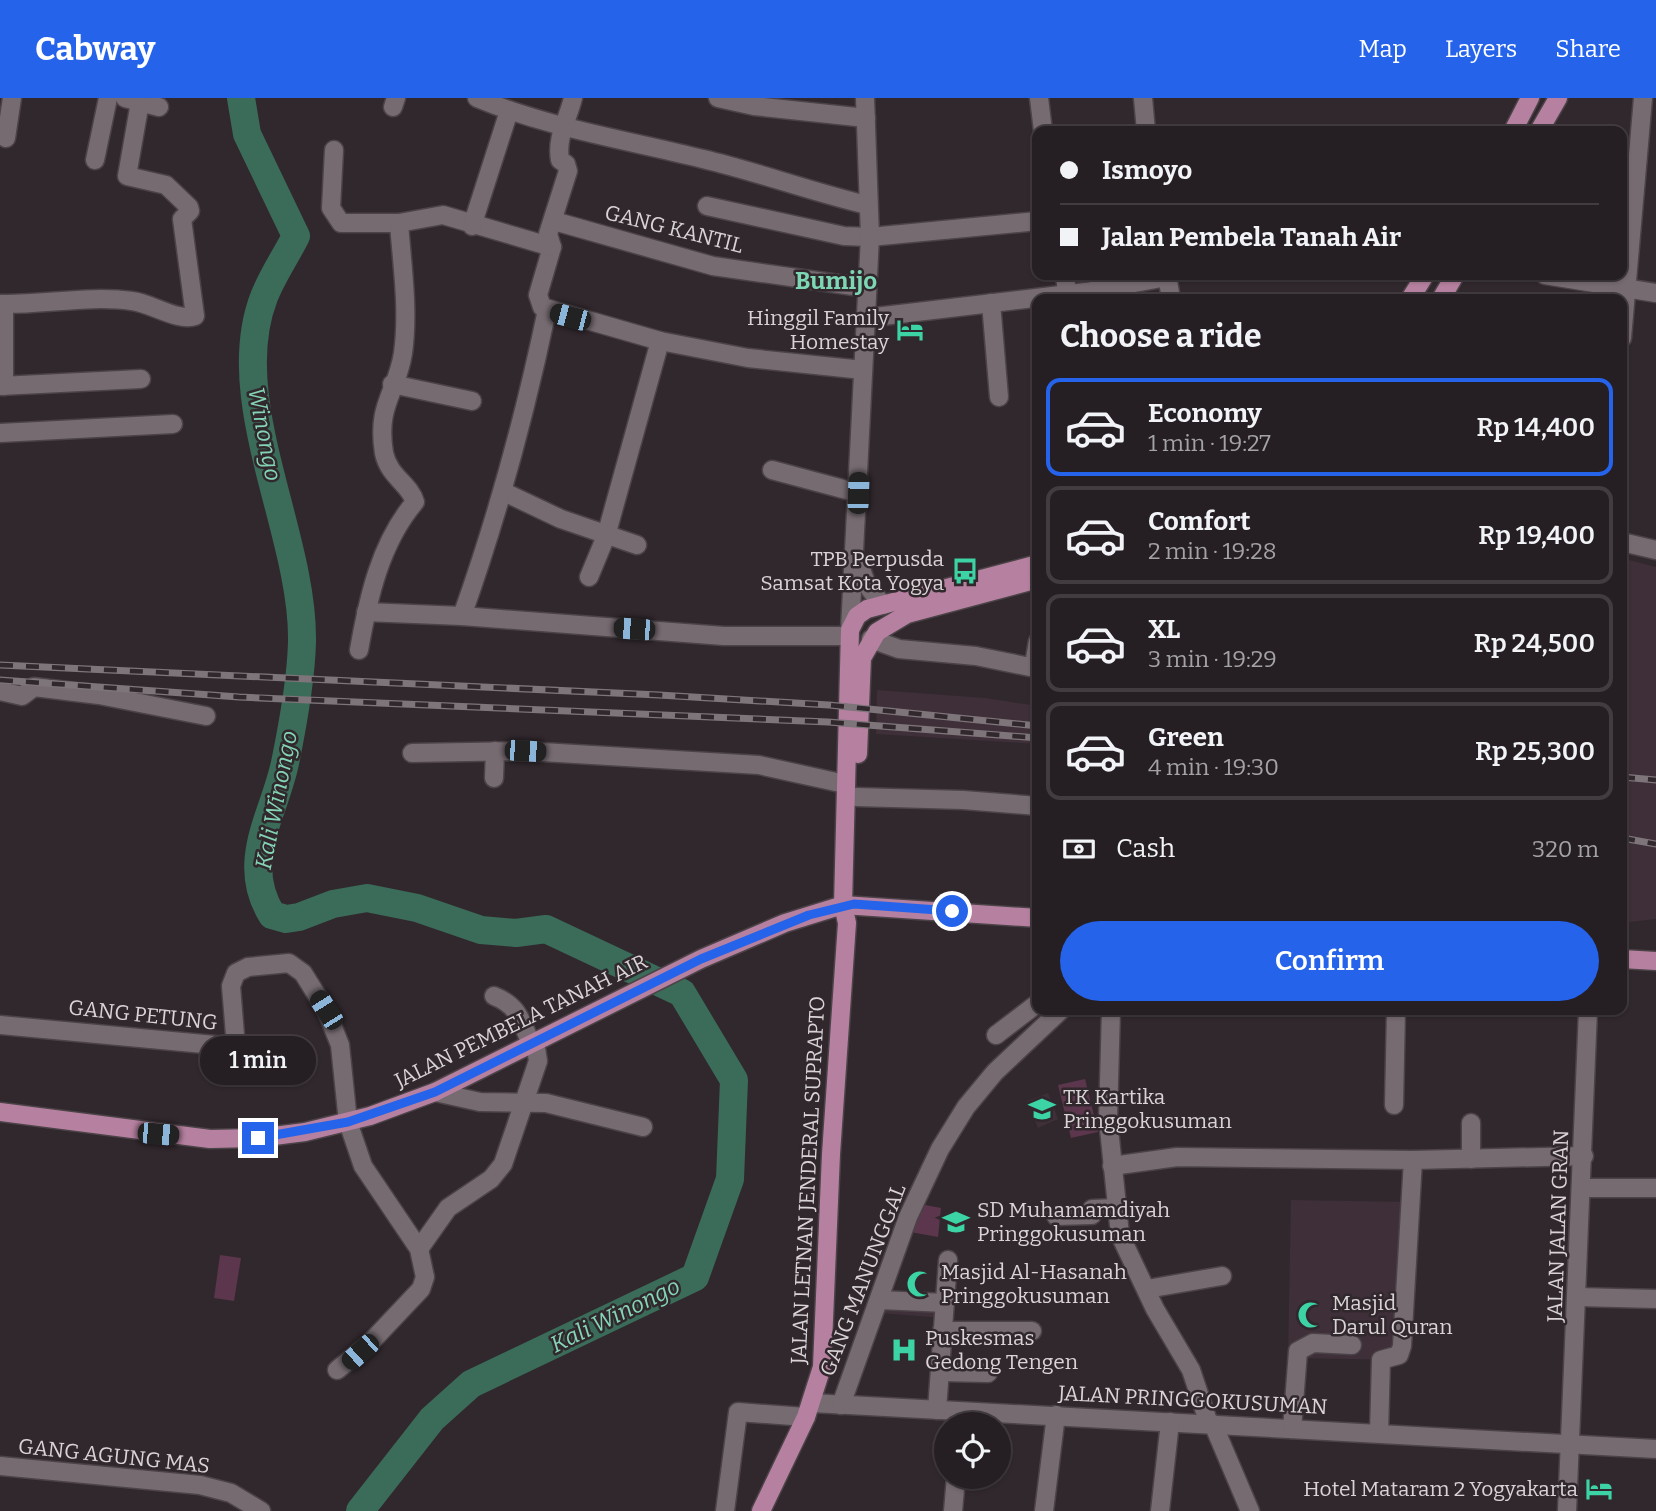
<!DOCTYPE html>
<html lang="en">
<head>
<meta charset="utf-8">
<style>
	:root { --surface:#251e22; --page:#2d272a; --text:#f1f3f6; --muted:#a3a2a5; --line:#423c40; --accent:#2563eb }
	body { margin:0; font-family:Bitter,serif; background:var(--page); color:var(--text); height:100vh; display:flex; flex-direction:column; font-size:26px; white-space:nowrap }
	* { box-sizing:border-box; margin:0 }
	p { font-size:23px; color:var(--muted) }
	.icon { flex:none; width:38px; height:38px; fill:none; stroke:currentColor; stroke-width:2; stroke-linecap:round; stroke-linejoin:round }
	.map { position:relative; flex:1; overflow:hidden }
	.panel { position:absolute; left:1032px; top:196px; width:595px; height:721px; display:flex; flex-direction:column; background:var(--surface); border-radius:14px; box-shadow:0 2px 5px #0004,0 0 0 2px var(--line) }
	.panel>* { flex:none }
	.banner { position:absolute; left:1032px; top:28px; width:595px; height:154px; border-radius:14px; box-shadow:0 2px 5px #0004,0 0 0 2px var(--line); display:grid; align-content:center; height:154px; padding:0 28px; background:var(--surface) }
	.controls { position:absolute; left:934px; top:1314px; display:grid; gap:14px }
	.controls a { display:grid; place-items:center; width:77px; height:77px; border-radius:50%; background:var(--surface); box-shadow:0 2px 5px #0004,0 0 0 2px var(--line); font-size:35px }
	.end { position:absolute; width:32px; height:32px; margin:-16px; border:9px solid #2563eb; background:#fff; box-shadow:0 0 0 4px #fff }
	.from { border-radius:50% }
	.bubble { position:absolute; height:49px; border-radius:24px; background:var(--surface); box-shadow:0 2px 5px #0004,0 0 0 2px var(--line); font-size:23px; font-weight:600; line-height:49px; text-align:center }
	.car { position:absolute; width:21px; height:42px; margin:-21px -10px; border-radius:9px; box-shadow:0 0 5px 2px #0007; background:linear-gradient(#222 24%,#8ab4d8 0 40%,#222 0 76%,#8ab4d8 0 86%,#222 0) }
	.banner b { display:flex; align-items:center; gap:24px; height:66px; font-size:26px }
	.banner b+b { border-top:2px solid var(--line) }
	.banner i { width:18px; height:18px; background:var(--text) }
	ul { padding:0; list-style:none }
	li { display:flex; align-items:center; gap:21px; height:98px; margin:0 14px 10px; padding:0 14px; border:4px solid var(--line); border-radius:14px }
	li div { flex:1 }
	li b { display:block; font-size:26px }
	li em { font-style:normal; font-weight:600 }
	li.active { border-color:var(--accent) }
	li>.icon { width:63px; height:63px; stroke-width:1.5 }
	h2 { padding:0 28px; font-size:32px; line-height:84px }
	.pay { display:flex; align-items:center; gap:18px; height:77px; padding:0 28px; font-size:26px }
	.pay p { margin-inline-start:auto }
	.primary-button { display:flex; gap:14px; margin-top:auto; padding:14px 28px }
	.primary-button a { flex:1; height:80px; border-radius:42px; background:var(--accent); color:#fff; font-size:28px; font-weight:600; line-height:80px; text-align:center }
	header { display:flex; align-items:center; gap:42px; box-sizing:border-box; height:98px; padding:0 35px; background:var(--accent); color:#fff }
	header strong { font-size:33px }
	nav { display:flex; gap:38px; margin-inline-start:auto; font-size:24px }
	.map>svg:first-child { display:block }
	.built { fill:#3e2f38 }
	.green { fill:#5b364c }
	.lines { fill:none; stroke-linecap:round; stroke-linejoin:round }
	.river { stroke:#3a6c59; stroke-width:28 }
	.minor-casing { stroke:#4b4347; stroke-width:21 }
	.major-casing { stroke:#4b4347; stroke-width:21 }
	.minor { stroke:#766b71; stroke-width:18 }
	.major { stroke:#b681a0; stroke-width:18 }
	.rail-casing { stroke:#7d7579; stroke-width:7 }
	.rail { stroke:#31282d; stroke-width:4.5; stroke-dasharray:13; stroke-linecap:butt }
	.route { stroke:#2563eb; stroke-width:9 }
	.labels { text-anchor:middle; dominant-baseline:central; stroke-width:5; stroke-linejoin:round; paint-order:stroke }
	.street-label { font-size:21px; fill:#d9d3d6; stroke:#31282d }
	.poi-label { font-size:21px; fill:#d9d3d6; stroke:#31282d; text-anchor:start }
	.water-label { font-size:23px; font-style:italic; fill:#84d5b5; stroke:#31282d }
	.quarter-label { font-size:24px; font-weight:bold; fill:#7ed7b4; stroke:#31282d }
</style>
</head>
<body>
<header>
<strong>Cabway</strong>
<nav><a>Map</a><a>Layers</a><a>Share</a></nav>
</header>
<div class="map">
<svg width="1656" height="1413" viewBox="0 0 1656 1413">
	<rect width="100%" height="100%" fill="#31282d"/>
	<g class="built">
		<path d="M 1622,460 L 1656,469 L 1656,821 L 1622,825 Z"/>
		<path d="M 877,592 L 985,600 L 1038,608 L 1038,646 L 876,636 Z"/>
		<path d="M 1048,995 L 1058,1021 L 1038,1030 L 1027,1003 Z"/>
		<path d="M 1291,1102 L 1412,1104 L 1408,1262 L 1288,1260 Z"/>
		<path d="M 881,1203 L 944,1208 L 943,1220 L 880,1215 Z"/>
	</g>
	<g class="green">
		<path d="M 1085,981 L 1098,1034 L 1071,1040 L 1058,987 Z"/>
		<path d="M 915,1105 L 941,1110 L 938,1139 L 910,1134 Z"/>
		<path d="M 220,1157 L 241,1160 L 234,1203 L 214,1200 Z"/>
	</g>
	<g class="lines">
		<path class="river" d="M 241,0 L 247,36 L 296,138 C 286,158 272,178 264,199 C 224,302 304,436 302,544 C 301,583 293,626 285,665 C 274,717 239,764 272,817 L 286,821 L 299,819 L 333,806 L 367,800 L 417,810 L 481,832 L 516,835 L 546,831 L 682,895 L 734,982 L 730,1081 L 695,1179 L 471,1286 L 432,1321 L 360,1413"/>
		<g class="minor-casing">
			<g id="minor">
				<path d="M 125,0 L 159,9"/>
				<path d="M 477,0 C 549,30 627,42 703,61 C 758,74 812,94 867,107"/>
				<path d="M 573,0 C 568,21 556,39 560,62 L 566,66 L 568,73 L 548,136 L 552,149 L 538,197 L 542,209 L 660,243 L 748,260 L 863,272"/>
				<path d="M 718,0 L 754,8 L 866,20"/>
				<path d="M 1039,0 L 1043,33"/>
				<path d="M 1143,0 L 1146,33"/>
				<path d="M 393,9 L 396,0"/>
				<path d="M 6,40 L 12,0"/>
				<path d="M 334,52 L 331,110 L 341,125 L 399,125 L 443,117 L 552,149"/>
				<path d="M 95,62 L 108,0"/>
				<path d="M 707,108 L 844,138 L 870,139 L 1038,123"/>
				<path d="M 554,123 L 713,168 L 867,190"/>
				<path d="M 472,128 L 509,13"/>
				<path d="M 1065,177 L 1067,196"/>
				<path d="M 1167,177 L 1171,201"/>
				<path d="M 1545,177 L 1656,195"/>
				<path d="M 991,205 L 999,299"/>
				<path d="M 0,206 C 44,207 89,197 132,203 C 151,205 178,224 195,218 L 182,121 L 190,113 L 189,109 L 166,87 L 127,78 L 140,4"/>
				<path d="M 866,220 L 1086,194 L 1167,179"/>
				<path d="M 1622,240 L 1643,0"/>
				<path d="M 392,286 L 472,303"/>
				<path d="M 0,288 L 141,281"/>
				<path d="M 4,288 L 4,206"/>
				<path d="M 0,335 L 173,326"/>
				<path d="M 772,372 L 858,395"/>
				<path d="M 504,394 L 561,421 L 637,447"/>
				<path d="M 1622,444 L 1656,452"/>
				<path d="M 860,464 C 863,483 870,494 884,507"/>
				<path d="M 589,479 L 606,438 L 660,243"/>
				<path d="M 366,514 L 462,518 C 498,417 525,317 547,212"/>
				<path d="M 462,518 L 724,538 L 849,538"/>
				<path d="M 850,532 L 870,139 L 865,0"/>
				<path d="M 871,541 L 899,551 L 976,558 L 1030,569 L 1034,567 L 1038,543"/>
				<path d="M 359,552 C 368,501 380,445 415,404 C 410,386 389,379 384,355 C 376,306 397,295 403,255 C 409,212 402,167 399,125"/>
				<path d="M 0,593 L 22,598 L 34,589 L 99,597 L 206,618"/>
				<path d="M 412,655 L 525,653 L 759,667 L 845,686"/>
				<path d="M 494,680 L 495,653"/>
				<path d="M 856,699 L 963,702 L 1038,708"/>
				<path d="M 494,898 C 519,908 520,922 531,945"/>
				<path d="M 1111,912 L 1108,1021 L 1120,1137 L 1155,1211 L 1191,1272 L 1209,1326"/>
				<path d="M 0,927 L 236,949 L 231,888 L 236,875 L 248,869 L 289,865 L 303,875 L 326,912 L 340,947 L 348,1024 L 363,1068 L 419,1151 L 425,1179 L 421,1191 L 369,1246 L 337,1272"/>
				<path d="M 996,937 L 1038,905"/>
				<path d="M 435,994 L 480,1004 L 546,1005 L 643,1029"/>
				<path d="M 1394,1007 L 1396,912"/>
				<path d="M 1471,1025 L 1471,1061"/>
				<path d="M 1112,1068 L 1177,1059 L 1413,1062 L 1584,1058"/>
				<path d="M 1583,1090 L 1656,1090"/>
				<path d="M 1056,1118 L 1092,1117 L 1092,1111 L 1117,1110"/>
				<path d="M 419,1151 L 448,1110 L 491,1081 L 503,1066 L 538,963 L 535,944"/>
				<path d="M 1147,1191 L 1222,1178"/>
				<path d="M 1578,1199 L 1656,1201"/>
				<path d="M 880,1202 L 945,1205"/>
				<path d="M 942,1233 L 1032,1233"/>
				<path d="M 942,1274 L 988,1275"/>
				<path d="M 812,1305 L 1656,1351"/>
				<path d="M 841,1307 L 908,1119 L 940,1051 L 966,1009 L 995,974 L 1061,912"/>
				<path d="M 937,1312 L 948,1162"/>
				<path d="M 1213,1326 L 1250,1413"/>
				<path d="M 1292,1331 L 1298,1253 L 1313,1245 L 1352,1247"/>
				<path d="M 1379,1335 L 1381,1262 L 1399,1257 L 1402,1248 L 1413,1062"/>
				<path d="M 0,1368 L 200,1387 L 231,1395 L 261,1413"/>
				<path d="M 725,1413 L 738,1314 L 806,1319"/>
				<path d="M 953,1413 L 956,1379"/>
				<path d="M 1044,1413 L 1056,1317"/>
				<path d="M 1160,1413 L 1170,1324"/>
				<path d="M 1567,1413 L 1588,912"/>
			</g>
		</g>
		<g class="major-casing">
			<g id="major">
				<path d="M 1513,33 L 1530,0"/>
				<path d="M 1539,33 L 1558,0"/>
				<path d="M 1410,201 L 1425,177"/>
				<path d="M 1441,201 L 1455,177"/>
				<path d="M 858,656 L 862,560 L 877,534 L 907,516 L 1038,481"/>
				<path d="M 1622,861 L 1656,863"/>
				<path d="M 0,1014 L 210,1041 L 258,1040 L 305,1034 L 370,1018 L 435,994 L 701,861 L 785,825 L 843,807 L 1038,820"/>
				<path d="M 761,1413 L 806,1319 L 822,1269 L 831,1056 L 847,825 L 843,807 L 850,532 L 857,518 L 867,511 L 1038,466"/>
			</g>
		</g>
		<use href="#minor" class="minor"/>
		<use href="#major" class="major"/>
		<g class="rail-casing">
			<g id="rail">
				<path d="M 0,567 L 659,597 L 829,607 L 1038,628"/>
				<path d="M 0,582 L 239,599 L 828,624 L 1038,640"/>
				<path d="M 1622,679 L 1656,682"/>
				<path d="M 1622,740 L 1656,746"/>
			</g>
		</g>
		<use href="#rail" class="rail"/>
	</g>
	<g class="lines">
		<path class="route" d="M 258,1040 L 348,1024 L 435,994 L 701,861 L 809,817 L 854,806 L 952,813"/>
	</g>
	<defs>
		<g id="hotel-bare" transform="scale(2.1)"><path d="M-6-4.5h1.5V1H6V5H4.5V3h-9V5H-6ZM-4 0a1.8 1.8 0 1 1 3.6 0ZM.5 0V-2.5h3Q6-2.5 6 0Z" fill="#3cd4a4" stroke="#31282d" stroke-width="2.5" paint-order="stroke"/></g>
		<g id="bus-bare" transform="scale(2.1)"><path d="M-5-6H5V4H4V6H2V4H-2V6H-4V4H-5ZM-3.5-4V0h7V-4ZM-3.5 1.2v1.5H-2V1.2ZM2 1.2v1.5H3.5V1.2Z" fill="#3cd4a4" stroke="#31282d" stroke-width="2.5" paint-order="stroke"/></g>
		<g id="school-bare" transform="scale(2.1)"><path d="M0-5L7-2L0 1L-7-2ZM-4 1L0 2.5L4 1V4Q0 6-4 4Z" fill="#3cd4a4" stroke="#31282d" stroke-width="2.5" paint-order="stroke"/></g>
		<g id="mosque-bare" transform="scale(2.1)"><path d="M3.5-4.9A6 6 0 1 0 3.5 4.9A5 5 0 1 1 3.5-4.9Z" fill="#3cd4a4" stroke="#31282d" stroke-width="2.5" paint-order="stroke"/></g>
		<g id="hospital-bare" transform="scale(2.1)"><path d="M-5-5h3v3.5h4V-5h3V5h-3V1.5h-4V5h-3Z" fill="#3cd4a4" stroke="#31282d" stroke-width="2.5" paint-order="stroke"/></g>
	</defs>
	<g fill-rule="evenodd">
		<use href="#hotel-bare" x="910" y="232"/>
		<use href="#bus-bare" x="965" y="473"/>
		<use href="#school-bare" x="1042" y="1011"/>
		<use href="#school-bare" x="956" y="1124"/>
		<use href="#mosque-bare" x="920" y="1186"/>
		<use href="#mosque-bare" x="1311" y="1217"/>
		<use href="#hospital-bare" x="904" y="1252"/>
		<use href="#hotel-bare" x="1599" y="1391"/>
	</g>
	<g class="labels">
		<g class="street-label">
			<text transform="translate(674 131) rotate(14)">GANG KANTIL</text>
			<text transform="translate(143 917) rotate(6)">GANG PETUNG</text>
			<text transform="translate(521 923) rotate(-26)">JALAN PEMBELA TANAH AIR</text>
			<text transform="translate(808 1082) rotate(-87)">JALAN LETNAN JENDERAL SUPRAPTO</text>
			<text transform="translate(1558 1128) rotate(-88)">JALAN JALAN GRAN</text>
			<text transform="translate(863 1182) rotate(-69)">GANG MANUNGGAL</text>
			<text transform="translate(1193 1302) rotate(3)">JALAN PRINGGOKUSUMAN</text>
			<text transform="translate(114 1358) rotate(6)">GANG AGUNG MAS</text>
		</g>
		<g class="poi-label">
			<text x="889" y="220" text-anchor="end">Hinggil Family<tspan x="889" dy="24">Homestay</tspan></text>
			<text x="944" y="461" text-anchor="end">TPB Perpusda<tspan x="944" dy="24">Samsat Kota Yogya</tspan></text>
			<text x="1063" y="999">TK Kartika<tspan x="1063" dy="24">Pringgokusuman</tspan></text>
			<text x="977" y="1112">SD Muhamamdiyah<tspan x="977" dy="24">Pringgokusuman</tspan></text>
			<text x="941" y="1174">Masjid Al-Hasanah<tspan x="941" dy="24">Pringgokusuman</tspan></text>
			<text x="1332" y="1205">Masjid<tspan x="1332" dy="24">Darul Quran</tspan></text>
			<text x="925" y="1240">Puskesmas<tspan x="925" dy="24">Gedong Tengen</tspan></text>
			<text x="1578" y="1391" text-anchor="end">Hotel Mataram 2 Yogyakarta</text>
		</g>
		<g class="water-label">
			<text transform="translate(265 336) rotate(79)">Winongo</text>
			<text transform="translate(276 702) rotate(-79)">Kali Winongo</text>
			<text transform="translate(615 1217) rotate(-26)">Kali Winongo</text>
		</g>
		<g class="quarter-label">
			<text x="836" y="183">Bumijo</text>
		</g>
	</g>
</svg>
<div class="controls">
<a><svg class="icon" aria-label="locate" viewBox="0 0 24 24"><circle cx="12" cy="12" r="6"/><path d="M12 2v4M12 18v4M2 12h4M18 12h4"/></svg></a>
</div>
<i class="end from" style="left:952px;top:813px"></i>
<i class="end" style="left:258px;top:1040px"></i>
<div class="bubble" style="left:200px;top:938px;width:116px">1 min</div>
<i class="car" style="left:570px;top:219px;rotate:285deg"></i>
<i class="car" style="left:858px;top:395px;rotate:2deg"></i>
<i class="car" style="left:634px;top:531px;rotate:274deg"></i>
<i class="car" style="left:525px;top:653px;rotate:93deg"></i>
<i class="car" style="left:326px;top:912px;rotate:328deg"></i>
<i class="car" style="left:158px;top:1036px;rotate:95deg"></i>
<i class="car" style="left:360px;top:1254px;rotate:228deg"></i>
<div class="banner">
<b><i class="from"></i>Ismoyo</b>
<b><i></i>Jalan Pembela Tanah Air</b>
</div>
<section class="panel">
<h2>Choose a ride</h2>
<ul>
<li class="active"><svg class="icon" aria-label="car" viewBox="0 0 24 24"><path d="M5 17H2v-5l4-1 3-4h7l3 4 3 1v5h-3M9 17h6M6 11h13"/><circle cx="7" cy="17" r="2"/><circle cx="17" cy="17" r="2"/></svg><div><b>Economy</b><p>1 min · 19:27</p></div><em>Rp 14,400</em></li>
<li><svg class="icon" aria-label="car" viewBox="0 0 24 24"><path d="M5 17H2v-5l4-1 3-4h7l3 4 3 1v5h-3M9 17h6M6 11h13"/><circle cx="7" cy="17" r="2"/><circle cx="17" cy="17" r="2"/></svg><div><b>Comfort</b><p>2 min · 19:28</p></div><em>Rp 19,400</em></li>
<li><svg class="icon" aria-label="car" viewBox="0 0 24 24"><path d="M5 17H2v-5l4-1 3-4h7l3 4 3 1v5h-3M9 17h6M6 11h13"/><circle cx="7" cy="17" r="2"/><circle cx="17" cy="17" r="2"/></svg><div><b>XL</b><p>3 min · 19:29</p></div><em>Rp 24,500</em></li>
<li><svg class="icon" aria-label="car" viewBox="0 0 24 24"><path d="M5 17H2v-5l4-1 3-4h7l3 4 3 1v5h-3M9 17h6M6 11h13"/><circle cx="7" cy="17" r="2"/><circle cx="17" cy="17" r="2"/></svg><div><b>Green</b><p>4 min · 19:30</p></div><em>Rp 25,300</em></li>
</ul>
<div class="pay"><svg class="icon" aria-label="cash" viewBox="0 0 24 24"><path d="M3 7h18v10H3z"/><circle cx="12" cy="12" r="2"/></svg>Cash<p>320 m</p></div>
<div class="primary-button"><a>Confirm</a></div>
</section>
</div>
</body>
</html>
